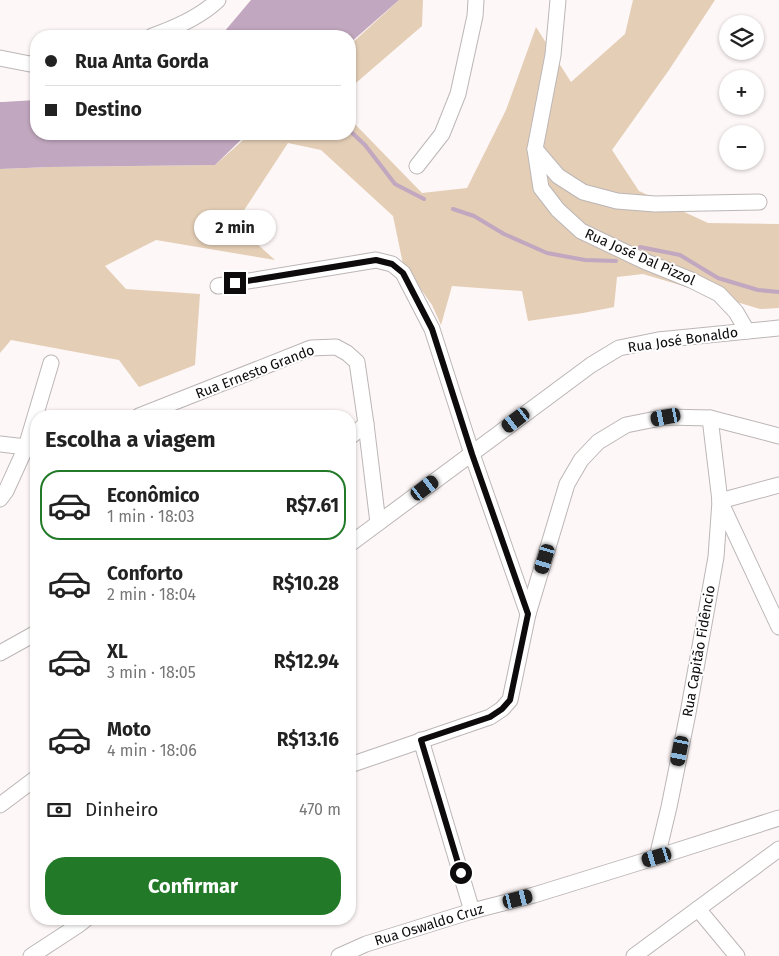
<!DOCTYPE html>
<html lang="pt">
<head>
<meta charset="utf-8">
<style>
	:root { --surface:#fff; --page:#f2f2f2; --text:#222; --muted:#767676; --line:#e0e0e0; --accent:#227a28 }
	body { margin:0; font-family:"Fira Sans",sans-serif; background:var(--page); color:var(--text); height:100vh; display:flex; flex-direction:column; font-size:19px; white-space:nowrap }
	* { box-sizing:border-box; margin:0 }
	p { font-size:16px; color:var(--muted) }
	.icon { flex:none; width:28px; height:28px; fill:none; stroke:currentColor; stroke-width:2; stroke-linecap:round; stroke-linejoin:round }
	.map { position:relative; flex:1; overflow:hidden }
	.details { position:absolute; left:30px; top:410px; width:326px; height:515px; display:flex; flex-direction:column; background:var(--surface); border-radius:20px; box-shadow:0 1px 4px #0004 }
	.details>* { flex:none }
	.hud { position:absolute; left:30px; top:30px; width:326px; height:110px; border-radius:20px; box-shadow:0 1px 4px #0004; display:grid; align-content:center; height:110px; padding:0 15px; background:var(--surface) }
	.buttons { position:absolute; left:719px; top:15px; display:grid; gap:10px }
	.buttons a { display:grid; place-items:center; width:45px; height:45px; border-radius:50%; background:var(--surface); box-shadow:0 1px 4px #0004; font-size:25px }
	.end { position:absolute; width:22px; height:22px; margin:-11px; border:6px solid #0d0b0b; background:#fff; box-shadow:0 0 0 2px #fff }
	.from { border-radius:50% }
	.bubble { position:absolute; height:35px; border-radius:18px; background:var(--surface); box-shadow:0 1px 4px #0004; font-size:16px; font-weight:700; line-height:35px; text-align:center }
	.car { position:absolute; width:15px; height:30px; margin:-15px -8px; border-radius:6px; box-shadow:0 0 4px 1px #0007; background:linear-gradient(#222 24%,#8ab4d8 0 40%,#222 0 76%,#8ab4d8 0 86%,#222 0) }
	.hud b { display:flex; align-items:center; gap:18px; height:48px; font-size:19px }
	.hud b+b { border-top:1px solid var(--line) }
	.hud i { width:12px; height:12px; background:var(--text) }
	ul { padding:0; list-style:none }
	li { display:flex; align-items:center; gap:15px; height:70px; margin:0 10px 8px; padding:0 5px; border:2px solid transparent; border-radius:20px }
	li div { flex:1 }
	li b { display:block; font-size:19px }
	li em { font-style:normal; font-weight:700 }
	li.on { border-color:var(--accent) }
	li>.icon { width:45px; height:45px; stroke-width:1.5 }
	h2 { padding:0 15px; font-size:22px; line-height:60px }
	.pay { display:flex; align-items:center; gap:12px; height:55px; padding:0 15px; font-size:19px }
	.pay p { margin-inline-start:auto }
	.primary-button { display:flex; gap:10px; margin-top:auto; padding:10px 15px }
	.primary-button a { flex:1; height:58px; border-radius:20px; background:var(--accent); color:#fff; font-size:20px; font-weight:700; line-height:58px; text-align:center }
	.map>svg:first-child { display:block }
	.green { fill:#e4ceb6 }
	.water { fill:#c1a7bf }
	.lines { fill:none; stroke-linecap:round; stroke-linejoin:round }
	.stream { stroke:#c1a7bf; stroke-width:4 }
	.minor-casing { stroke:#bcb6b6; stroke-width:17 }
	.minor { stroke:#fff; stroke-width:15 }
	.route { stroke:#0d0b0b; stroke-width:6 }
	.labels { text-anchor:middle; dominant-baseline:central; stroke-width:4; stroke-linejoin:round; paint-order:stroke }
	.street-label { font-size:14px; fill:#0d0b0b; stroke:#fff }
</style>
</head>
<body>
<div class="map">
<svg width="779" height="956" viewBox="0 0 779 956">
	<rect width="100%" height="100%" fill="#fef7f7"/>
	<g class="green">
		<path d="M 399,0 L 423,0 L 422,26 L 350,88 L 350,45 Z"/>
		<path d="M 633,0 L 715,0 L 669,70 L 612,150 L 639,191 L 708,223 L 779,224 L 779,308 L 760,309 L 643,274 L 617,277 L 614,307 L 583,313 L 528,321 L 522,291 L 452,286 L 441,325 L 432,305 L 403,264 L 393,216 L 321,150 L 288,143 L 235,224 L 275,260 L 156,240 L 105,266 L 126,289 L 200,294 L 195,365 L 139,387 L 119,360 L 11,340 L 0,353 L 0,169 L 50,167 L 215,165 L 250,134 L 350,134 L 350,119 L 422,193 L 467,188 L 506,110 L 536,27 L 571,82 L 625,34 Z"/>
	</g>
	<g class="water">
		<path d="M 251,0 L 399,0 L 350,43 L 350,36 L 218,36 L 224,32 Z"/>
		<path d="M 36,100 L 36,134 L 247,134 L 215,165 L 50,167 L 0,169 L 0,102 L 3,102 Z"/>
	</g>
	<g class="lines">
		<g class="stream">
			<path d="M 350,131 L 365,145 L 395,184 L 424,199"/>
			<path d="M 453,209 L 474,216 L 504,234 L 547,253 L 585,260 L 616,261"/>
			<path d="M 640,247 L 680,255 L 718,278 L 758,290 L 779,292"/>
		</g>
		<g class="minor-casing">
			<g id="minor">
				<path d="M 558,0 L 553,55 L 535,149 L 541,188 L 558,210 L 581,231 L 644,261 L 691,280 L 719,294 L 736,312 L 747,331"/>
				<path d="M 152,36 C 175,28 200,17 218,0"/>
				<path d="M 0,58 L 30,64 L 36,63"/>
				<path d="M 535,149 L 558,176 L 583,192 L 617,201 L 655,204 L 759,202"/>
				<path d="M 417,166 L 442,134 L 458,94 L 475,16 L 476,0"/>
				<path d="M 218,286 L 376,260 L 392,264 L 403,273 L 432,329 L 472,454 L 528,614"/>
				<path d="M 139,416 L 311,348 L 336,347 L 347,353 L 357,362 L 366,424 L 378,523"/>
				<path d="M 710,418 L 720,501 L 779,627"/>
				<path d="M 350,437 L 366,424"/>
				<path d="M 0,444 L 26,447 L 36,446"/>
				<path d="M 0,499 L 6,491 L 26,447 L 51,363"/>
				<path d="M 720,501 L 779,485"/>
				<path d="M 350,544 L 591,365 L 619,348 L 658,340 L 779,328"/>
				<path d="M 0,653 L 36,633"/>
				<path d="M 421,740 L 472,911"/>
				<path d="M 350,765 L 490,717 L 502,709 L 510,700 L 528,614 L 567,484 L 581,460 L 598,442 L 626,425 L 666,417 L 710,418 L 779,436"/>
				<path d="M 0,805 L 36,778"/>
				<path d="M 657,857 L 669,807 L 688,713 L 716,557 L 720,501"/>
				<path d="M 698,909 L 737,956"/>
				<path d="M 31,956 L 77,926 L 86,919"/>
				<path d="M 339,956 L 366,944 L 472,911 L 534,895 L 657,857 L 779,818"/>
				<path d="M 634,956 L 779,849"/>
			</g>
		</g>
		<use href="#minor" class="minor"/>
	</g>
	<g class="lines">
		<path class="route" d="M 235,283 L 376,260 L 392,264 L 403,273 L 432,329 L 472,454 L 528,614 L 510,700 L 502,709 L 490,717 L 421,740 L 461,873"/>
	</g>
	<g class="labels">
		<g class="street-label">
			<text transform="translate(640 257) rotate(24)">Rua José Dal Pizzol</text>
			<text transform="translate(683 340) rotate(-8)">Rua José Bonaldo</text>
			<text transform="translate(255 372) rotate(-21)">Rua Ernesto Grando</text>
			<text transform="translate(699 651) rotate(-80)">Rua Capitão Fidêncio</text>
			<text transform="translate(429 925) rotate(-17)">Rua Oswaldo Cruz</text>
		</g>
	</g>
</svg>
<div class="buttons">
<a><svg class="icon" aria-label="layers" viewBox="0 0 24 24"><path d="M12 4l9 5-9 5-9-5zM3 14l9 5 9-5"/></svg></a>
<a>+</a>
<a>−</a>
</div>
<i class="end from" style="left:461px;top:873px"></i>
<i class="end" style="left:235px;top:283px"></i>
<div class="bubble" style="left:194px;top:210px;width:82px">2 min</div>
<i class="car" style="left:666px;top:417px;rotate:259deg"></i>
<i class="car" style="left:516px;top:420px;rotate:233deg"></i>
<i class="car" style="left:425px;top:488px;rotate:53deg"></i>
<i class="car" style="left:545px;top:559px;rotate:197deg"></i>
<i class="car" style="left:680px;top:751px;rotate:191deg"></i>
<i class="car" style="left:657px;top:857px;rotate:253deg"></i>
<i class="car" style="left:518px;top:899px;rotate:76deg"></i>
<div class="hud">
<b><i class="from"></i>Rua Anta Gorda</b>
<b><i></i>Destino</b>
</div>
<section class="details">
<h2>Escolha a viagem</h2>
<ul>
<li class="on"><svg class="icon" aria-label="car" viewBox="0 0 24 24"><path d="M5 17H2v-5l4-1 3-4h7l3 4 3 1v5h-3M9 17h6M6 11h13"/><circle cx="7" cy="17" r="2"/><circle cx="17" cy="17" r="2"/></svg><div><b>Econômico</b><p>1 min · 18:03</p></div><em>R$7.61</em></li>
<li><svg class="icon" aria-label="car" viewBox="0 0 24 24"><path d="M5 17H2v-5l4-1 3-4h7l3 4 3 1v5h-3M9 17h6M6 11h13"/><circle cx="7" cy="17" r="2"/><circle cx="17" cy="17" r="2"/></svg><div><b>Conforto</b><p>2 min · 18:04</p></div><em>R$10.28</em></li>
<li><svg class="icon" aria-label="car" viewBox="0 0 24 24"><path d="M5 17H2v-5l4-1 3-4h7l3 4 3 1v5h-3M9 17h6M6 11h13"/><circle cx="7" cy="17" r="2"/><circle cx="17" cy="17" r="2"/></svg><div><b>XL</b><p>3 min · 18:05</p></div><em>R$12.94</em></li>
<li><svg class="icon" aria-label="car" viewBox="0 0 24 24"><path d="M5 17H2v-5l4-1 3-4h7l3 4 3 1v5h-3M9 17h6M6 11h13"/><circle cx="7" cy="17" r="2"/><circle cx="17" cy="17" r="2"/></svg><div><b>Moto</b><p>4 min · 18:06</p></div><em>R$13.16</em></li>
</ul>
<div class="pay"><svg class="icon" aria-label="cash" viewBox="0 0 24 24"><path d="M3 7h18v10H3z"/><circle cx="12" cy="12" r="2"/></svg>Dinheiro<p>470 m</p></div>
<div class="primary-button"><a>Confirmar</a></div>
</section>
</div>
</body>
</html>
